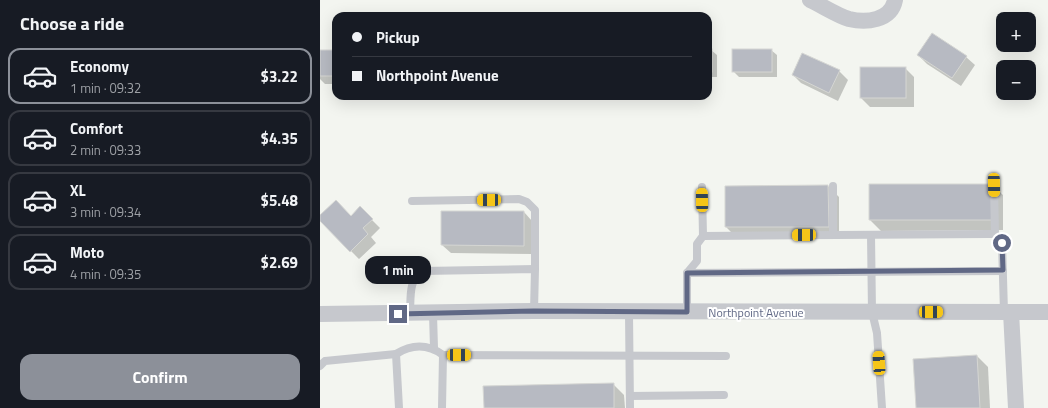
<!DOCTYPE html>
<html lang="en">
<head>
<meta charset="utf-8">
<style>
	:root { --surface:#171b24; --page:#20242c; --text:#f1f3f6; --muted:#9ea1a6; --line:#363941; --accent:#8c9099 }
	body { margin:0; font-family:"Titillium Web",sans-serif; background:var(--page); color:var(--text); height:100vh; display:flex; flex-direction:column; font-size:15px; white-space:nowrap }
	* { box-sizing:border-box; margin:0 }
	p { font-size:13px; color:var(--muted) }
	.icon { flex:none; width:22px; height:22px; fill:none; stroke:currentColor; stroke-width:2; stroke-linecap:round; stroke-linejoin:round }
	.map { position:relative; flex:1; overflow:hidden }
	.sheet { display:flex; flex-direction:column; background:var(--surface); width:320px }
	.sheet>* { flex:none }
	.top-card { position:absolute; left:12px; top:12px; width:380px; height:88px; border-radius:12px; box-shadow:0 4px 16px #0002; display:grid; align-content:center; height:88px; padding:0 20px; background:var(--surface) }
	.buttons { position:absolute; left:676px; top:12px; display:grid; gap:8px }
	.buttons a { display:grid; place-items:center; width:40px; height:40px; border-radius:8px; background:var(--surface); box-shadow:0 4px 16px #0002; font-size:20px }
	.end { position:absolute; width:18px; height:18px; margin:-9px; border:5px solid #606885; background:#fff; box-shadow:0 0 0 2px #fff }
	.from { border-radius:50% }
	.bubble { position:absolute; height:28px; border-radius:12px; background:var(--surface); box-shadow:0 4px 16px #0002; font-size:13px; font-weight:700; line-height:28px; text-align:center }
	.car { position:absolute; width:12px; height:24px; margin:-12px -6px; border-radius:5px; box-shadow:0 0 3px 1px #0007; background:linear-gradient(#f5c518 24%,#345 0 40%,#f5c518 0 76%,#345 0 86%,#f5c518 0) }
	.top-card b { display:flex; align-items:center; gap:14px; height:38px; font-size:15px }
	.top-card b+b { border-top:1px solid var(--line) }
	.top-card i { width:10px; height:10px; background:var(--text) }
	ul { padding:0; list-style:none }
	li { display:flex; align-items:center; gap:12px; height:56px; margin:0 8px 6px; padding:0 12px; border:2px solid var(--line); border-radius:12px }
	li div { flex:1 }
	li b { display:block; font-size:15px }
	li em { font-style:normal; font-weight:700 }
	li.active { border-color:var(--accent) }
	li>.icon { width:36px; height:36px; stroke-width:1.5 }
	h2 { padding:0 20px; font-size:18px; line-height:48px }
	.primary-button { display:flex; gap:8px; margin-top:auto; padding:8px 20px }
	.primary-button a { flex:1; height:46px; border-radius:12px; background:var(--accent); color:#fff; font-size:16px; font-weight:700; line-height:46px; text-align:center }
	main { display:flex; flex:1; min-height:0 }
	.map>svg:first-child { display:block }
	.shadow { fill:#0003 }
	.building { fill:#b7bac2; stroke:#d5d6d3 }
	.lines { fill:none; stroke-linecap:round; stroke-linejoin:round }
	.service { stroke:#c6c8cd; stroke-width:8 }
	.minor { stroke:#c6c8cd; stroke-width:16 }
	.route { stroke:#606885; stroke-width:5 }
	.labels { text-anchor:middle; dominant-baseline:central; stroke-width:4; stroke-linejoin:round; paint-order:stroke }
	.street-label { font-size:12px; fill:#606885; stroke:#fff }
</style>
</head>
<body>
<main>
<section class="sheet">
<h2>Choose a ride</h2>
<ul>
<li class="active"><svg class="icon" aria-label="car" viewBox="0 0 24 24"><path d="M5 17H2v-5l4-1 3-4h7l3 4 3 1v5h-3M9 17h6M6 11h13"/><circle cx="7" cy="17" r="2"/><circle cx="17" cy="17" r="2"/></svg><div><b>Economy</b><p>1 min · 09:32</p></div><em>$3.22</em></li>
<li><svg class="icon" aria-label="car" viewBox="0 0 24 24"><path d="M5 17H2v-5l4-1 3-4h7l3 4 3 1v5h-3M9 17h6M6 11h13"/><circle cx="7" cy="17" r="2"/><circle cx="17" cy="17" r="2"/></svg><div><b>Comfort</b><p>2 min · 09:33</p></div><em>$4.35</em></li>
<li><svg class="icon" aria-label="car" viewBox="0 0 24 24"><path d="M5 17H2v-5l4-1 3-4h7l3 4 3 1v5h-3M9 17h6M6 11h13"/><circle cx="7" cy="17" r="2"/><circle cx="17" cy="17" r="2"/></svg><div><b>XL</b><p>3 min · 09:34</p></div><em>$5.48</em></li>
<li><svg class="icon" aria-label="car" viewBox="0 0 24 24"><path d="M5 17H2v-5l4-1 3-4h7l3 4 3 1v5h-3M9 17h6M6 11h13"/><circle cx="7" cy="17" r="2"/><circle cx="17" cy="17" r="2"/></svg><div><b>Moto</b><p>4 min · 09:35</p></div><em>$2.69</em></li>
</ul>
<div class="primary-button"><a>Confirm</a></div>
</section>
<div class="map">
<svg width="728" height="408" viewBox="0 0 728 408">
	<rect width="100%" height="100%" fill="#f3f5f0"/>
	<g class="shadow">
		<path d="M 388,50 L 391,50 L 397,55 L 397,77 L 388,77 Z"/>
		<path d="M 451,50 L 457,55 L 457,77 L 419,77 L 413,71 Z"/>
		<path d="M 0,51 L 16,51 L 16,84 L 5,84 L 0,79 Z"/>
		<path d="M 482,54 L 519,71 L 528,80 L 518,101 L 481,83 L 473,75 Z"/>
		<path d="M 598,55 L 646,57 L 655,65 L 641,86 L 607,64 Z"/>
		<path d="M 541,68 L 585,68 L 594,77 L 594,107 L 550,107 L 541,98 Z"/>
		<path d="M 672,185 L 683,195 L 683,230 L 561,231 L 550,220 Z"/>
		<path d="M 508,186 L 519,197 L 519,237 L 417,238 L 406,227 Z"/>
		<path d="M 40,208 L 60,228 L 51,237 L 56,243 L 39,259 L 0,220 L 0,217 L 31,217 Z"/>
		<path d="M 204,212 L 212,221 L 212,254 L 131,253 L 122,245 Z"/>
		<path d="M 657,356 L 668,367 L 670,408 L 597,408 Z"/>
		<path d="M 293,384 L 304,395 L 305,408 L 165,408 Z"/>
	</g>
	<g class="building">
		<path d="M 612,33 L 647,56 L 632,78 L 597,55 Z"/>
		<rect x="388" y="49" width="4" height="23"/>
		<rect x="412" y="49" width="40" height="23"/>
		<rect x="0" y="50" width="16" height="26"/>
		<path d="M 482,53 L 520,70 L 509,93 L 472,75 Z"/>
		<rect x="540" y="67" width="46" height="31"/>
		<path d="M 549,184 L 672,184 L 673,220 L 549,220 Z"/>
		<path d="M 508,185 L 509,227 L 405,227 L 405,186 Z"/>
		<path d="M 16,200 L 31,216 L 40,206 L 53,219 L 43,228 L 48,234 L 30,252 L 0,221 L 0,215 Z"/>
		<path d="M 121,211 L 204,211 L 204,246 L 121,245 Z"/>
		<path d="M 657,355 L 660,408 L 596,408 L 593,359 Z"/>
		<path d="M 294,383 L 294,408 L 164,408 L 163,386 Z"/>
	</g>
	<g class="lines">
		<g class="service">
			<path d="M 674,185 L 675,234"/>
			<path d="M 382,187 L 383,236"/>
			<path d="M 92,201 L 199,199 L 207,202 L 215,210 L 215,269"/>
			<path d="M 513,235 L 513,186"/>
			<path d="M 551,235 L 552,312 L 557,333 L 562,408"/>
			<path d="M 367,273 L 683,271"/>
			<path d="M 367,312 L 367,273 L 377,261 L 377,244 L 383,236 L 668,234 L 675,234 L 682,243 L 684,312"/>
			<path d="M 309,313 L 310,408"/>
			<path d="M 90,314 C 91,298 88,279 103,271 L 215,269 L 214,311"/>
			<path d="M 113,314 L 114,348"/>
			<path d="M 76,354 L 79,408"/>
			<path d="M 0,366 L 5,361 L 76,354 C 92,344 108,344 123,355"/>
			<path d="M 310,396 L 404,395"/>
			<path d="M 122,408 L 123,355 L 406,356"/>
		</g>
		<g class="minor">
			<path d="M 490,0 C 501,5 518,16 529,19 C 546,23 571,21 575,0"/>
			<path d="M 691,312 L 696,408"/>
			<path d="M 0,314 L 214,311 L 728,312"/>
		</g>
	</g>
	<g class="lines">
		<path class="route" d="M 78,314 L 214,311 L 367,312 L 367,273 L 683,270 L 682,243"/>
	</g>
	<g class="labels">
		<g class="street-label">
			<text x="436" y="312">Northpoint Avenue</text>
		</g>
	</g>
</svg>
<div class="buttons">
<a>+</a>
<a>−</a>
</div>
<i class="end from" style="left:682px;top:243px"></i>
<i class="end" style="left:78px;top:314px"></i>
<div class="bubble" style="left:45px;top:256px;width:66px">1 min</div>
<i class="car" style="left:674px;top:185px;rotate:179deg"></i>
<i class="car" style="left:169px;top:200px;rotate:269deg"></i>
<i class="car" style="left:382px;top:200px;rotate:359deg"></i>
<i class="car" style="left:484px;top:235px;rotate:269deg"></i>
<i class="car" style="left:611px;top:312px;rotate:90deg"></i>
<i class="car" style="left:139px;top:355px;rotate:90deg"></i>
<i class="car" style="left:559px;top:363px;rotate:356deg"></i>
<div class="top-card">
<b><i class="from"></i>Pickup</b>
<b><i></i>Northpoint Avenue</b>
</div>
</div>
</main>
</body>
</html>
